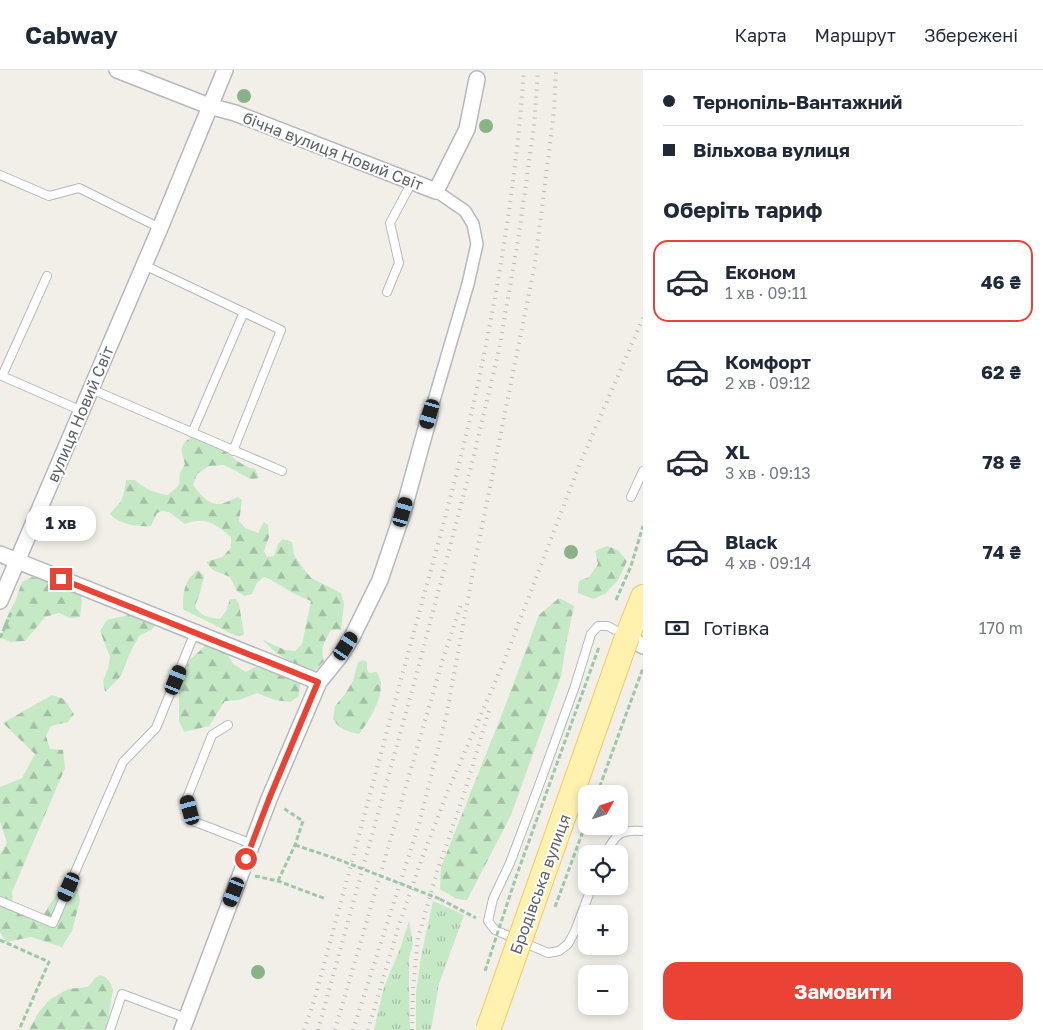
<!DOCTYPE html>
<html lang="uk">
<head>
<meta charset="utf-8">
<style>
	:root { --surface:#fff; --page:#f6f6f7; --text:#1f2937; --muted:#747a83; --line:#e0e1e3; --accent:#ea4335 }
	body { margin:0; font-family:"Golos Text",sans-serif; background:var(--page); color:var(--text); height:100vh; display:flex; flex-direction:column; font-size:19px; white-space:nowrap }
	* { box-sizing:border-box; margin:0 }
	p { font-size:16px; color:var(--muted) }
	.icon { flex:none; width:28px; height:28px; fill:none; stroke:currentColor; stroke-width:2; stroke-linecap:round; stroke-linejoin:round }
	.map { position:relative; flex:1; overflow:hidden }
	.drawer { display:flex; flex-direction:column; background:var(--surface); width:400px }
	.drawer>* { flex:none }
	.hud { display:grid; align-content:center; height:110px; padding:0 20px; background:var(--surface) }
	.needle { width:32px; rotate:50deg }
	.buttons { position:absolute; left:578px; top:715px; display:grid; gap:10px }
	.buttons a { display:grid; place-items:center; width:50px; height:50px; border-radius:10px; background:var(--surface); box-shadow:0 2px 8px #0003; font-size:25px }
	.end { position:absolute; width:22px; height:22px; margin:-11px; border:6px solid #ea4335; background:#fff; box-shadow:0 0 0 2px #fff }
	.from { border-radius:50% }
	.bubble { position:absolute; height:35px; border-radius:15px; background:var(--surface); box-shadow:0 2px 8px #0003; font-size:16px; font-weight:700; line-height:35px; text-align:center }
	.car { position:absolute; width:15px; height:30px; margin:-15px -8px; border-radius:6px; box-shadow:0 0 4px 1px #0007; background:linear-gradient(#222 24%,#8ab4d8 0 40%,#222 0 76%,#8ab4d8 0 86%,#222 0) }
	.hud b { display:flex; align-items:center; gap:18px; height:48px; font-size:19px }
	.hud b+b { border-top:1px solid var(--line) }
	.hud i { width:12px; height:12px; background:var(--text) }
	ul { padding:0; list-style:none }
	li { display:flex; align-items:center; gap:15px; height:82px; margin:0 10px 8px; padding:0 10px; border:2px solid transparent; border-radius:15px }
	li div { flex:1 }
	li b { display:block; font-size:19px }
	li em { font-style:normal; font-weight:700 }
	li.active { border-color:var(--accent) }
	li>.icon { width:45px; height:45px; stroke-width:1.5 }
	h2 { padding:0 20px; font-size:22px; line-height:60px }
	.pay { display:flex; align-items:center; gap:12px; height:55px; padding:0 20px; font-size:19px }
	.pay p { margin-inline-start:auto }
	.button { display:flex; gap:10px; margin-top:auto; padding:10px 20px }
	.button a { flex:1; height:58px; border-radius:15px; background:var(--accent); color:#fff; font-size:20px; font-weight:700; line-height:58px; text-align:center }
	header { display:flex; align-items:center; gap:30px; box-sizing:border-box; height:70px; padding:0 25px; background:var(--surface); border-bottom:1px solid var(--line) }
	header strong { font-size:24px }
	nav { display:flex; gap:28px; margin-inline-start:auto; font-size:18px }
	main { display:flex; flex:1; min-height:0 }
	.map>svg:first-child { display:block }
	.grass { fill:url(#grass-tufts) }
	.forest { fill:url(#forest-firs) }
	.lines { fill:none; stroke-linecap:round; stroke-linejoin:round }
	.service-casing { stroke:#b5b8bc; stroke-width:10 }
	.pedestrian-casing { stroke:#b5b8bc; stroke-width:14 }
	.minor-casing { stroke:#b5b8bc; stroke-width:18 }
	.primary-casing { stroke:#f2c960; stroke-width:26 }
	.path { stroke:#9cc7a9; stroke-width:3; stroke-dasharray:5 2.5; stroke-linecap:butt }
	.service { stroke:#fff; stroke-width:8 }
	.pedestrian { stroke:#fff; stroke-width:11 }
	.minor { stroke:#fff; stroke-width:15 }
	.primary { stroke:#fff2af; stroke-width:24 }
	.rail { stroke:#b6b7b8; stroke-width:4; stroke-dasharray:1 6; stroke-linecap:butt }
	.primary-bridge-casing { stroke:#f2c960; stroke-width:26; stroke-linecap:butt }
	.path-bridge { stroke:#9cc7a9; stroke-width:3; stroke-dasharray:5 2.5; stroke-linecap:butt }
	.primary-bridge { stroke:#fff2af; stroke-width:24 }
	.tree { fill:#89b387 }
	.route { stroke:#ea4335; stroke-width:6 }
	.labels { text-anchor:middle; dominant-baseline:central; stroke-width:4; stroke-linejoin:round; paint-order:stroke }
	.street-label { font-size:16px; fill:#5f6368; stroke:#fff }
</style>
</head>
<body>
<header>
<strong>Cabway</strong>
<nav><a>Карта</a><a>Маршрут</a><a>Збережені</a></nav>
</header>
<main>
<div class="map">
<svg width="643" height="960" viewBox="0 0 643 960">
	<defs>
		<pattern id="grass-tufts" width="24" height="20" patternUnits="userSpaceOnUse" patternTransform="scale(1.25)"><rect width="24" height="20" fill="#c5e8c5"/><path d="M3 7l-1-3M5 7V3M7 7l1-3M15 17l-1-3M17 17v-4M19 17l1-3" fill="none" stroke="#a3c0a4"/></pattern>
		<pattern id="forest-firs" width="22" height="20" patternUnits="userSpaceOnUse" patternTransform="scale(1.25)"><rect width="22" height="20" fill="#c5e8c5"/><path d="M5 1l3.5 6h-7zM16 11l3.5 6h-7z" fill="#a3c0a4"/></pattern>
	</defs>
	<rect width="100%" height="100%" fill="#f1efe8"/>
	<g class="grass">
		<path d="M 433,831 L 464,845 L 439,914 L 431,960 L 416,960 L 416,922 L 421,887 Z"/>
		<path d="M 409,851 L 413,874 L 409,888 L 409,919 L 410,960 L 374,960 L 384,917 L 400,879 Z"/>
	</g>
	<g class="forest">
		<path d="M 195,366 C 202,370 210,373 217,376 C 231,384 239,396 255,399 L 259,408 L 251,409 L 224,395 L 209,396 L 197,404 L 193,415 C 199,423 208,435 219,434 C 225,434 232,429 238,427 L 242,430 L 239,451 L 245,458 L 258,463 L 264,452 L 268,455 L 269,467 L 264,481 L 267,487 L 274,486 L 278,474 L 283,469 L 292,472 L 294,485 L 303,498 L 311,508 L 341,523 L 344,534 L 341,560 L 331,560 C 324,573 320,577 324,591 L 315,600 L 303,599 L 275,582 L 263,570 L 285,580 L 295,581 L 302,574 L 311,531 C 305,528 298,526 293,523 C 283,517 275,511 264,507 L 257,513 L 252,524 L 245,526 L 237,521 L 230,507 L 213,500 L 206,492 L 222,487 L 231,478 L 231,467 C 215,454 206,446 185,454 L 169,442 L 162,441 L 157,443 L 151,456 C 138,457 118,454 110,444 C 113,439 118,436 121,431 C 124,425 125,417 126,410 L 135,410 C 145,419 154,423 168,425 L 179,415 L 180,403 L 185,394 C 180,379 179,373 195,366 Z"/>
		<path d="M 607,476 L 618,480 L 627,491 L 618,510 L 605,524 L 593,529 L 578,523 L 578,517 L 579,511 L 589,507 L 598,494 L 595,481 Z"/>
		<path d="M 198,500 L 204,506 L 200,523 L 195,536 C 199,546 210,548 220,549 L 226,541 L 230,529 L 236,529 L 239,534 L 244,565 L 236,566 L 183,539 C 183,523 184,510 198,500 Z"/>
		<path d="M 32,507 L 50,513 L 56,511 L 80,522 L 82,531 L 80,547 L 70,548 L 59,543 L 45,547 L 25,571 L 11,572 L 1,568 L 4,554 L 9,542 L 15,532 L 22,512 Z"/>
		<path d="M 559,528 L 574,536 L 566,574 L 561,606 L 511,745 L 467,830 L 457,829 L 440,819 L 441,797 L 504,639 L 539,545 Z"/>
		<path d="M 133,544 L 158,553 L 151,560 L 139,566 L 129,585 L 121,606 L 105,622 L 103,611 L 108,599 L 110,587 L 100,561 L 107,550 Z"/>
		<path d="M 208,572 L 226,582 L 234,595 L 246,602 L 270,589 L 296,600 L 300,613 L 299,626 L 290,632 L 275,630 L 257,623 L 239,630 L 225,631 L 209,656 L 184,662 L 179,651 L 179,616 L 189,590 L 202,579 Z"/>
		<path d="M 363,590 L 367,592 L 367,599 L 369,603 L 377,602 C 378,605 381,610 381,613 C 382,630 369,651 359,664 C 346,661 340,660 333,649 L 335,636 L 345,624 L 353,611 L 358,592 Z"/>
		<path d="M 52,625 L 64,629 L 74,644 L 68,652 L 51,656 L 46,666 L 50,679 L 63,680 L 65,698 L 12,822 L 13,834 L 41,848 L 66,810 L 77,816 L 80,830 L 72,861 L 62,877 L 31,867 L 6,872 L 0,862 L 0,784 L 7,773 L 0,751 L 0,717 L 22,708 L 35,684 L 3,653 Z"/>
		<path d="M 100,905 C 107,907 111,912 113,920 L 107,957 L 105,960 L 29,960 L 39,942 L 49,930 L 68,919 L 88,917 L 95,908 Z"/>
	</g>
	<g class="lines">
		<g class="service-casing">
			<g id="service">
				<path d="M 0,105 L 49,126 L 79,118 L 160,158"/>
				<path d="M 144,195 L 281,260 L 233,381"/>
				<path d="M 47,206 L 2,306 L 82,341"/>
				<path d="M 387,222 L 399,193 L 390,153 L 412,112"/>
				<path d="M 91,319 L 282,401"/>
				<path d="M 192,363 L 244,242"/>
				<path d="M 631,427 L 643,401"/>
				<path d="M 228,655 L 212,665 L 187,728 L 193,751 L 252,774"/>
				<path d="M 605,784 C 616,764 620,759 643,761"/>
				<path d="M 592,816 L 575,861 L 568,874 L 559,881 L 548,883 L 495,860 L 488,851 L 493,829 L 510,793 L 537,721 L 575,616 L 591,564 L 598,556 L 608,556 L 626,566"/>
				<path d="M 0,831 L 53,853 L 123,692 L 156,658 L 195,562"/>
				<path d="M 110,960 L 122,924 L 186,948"/>
			</g>
		</g>
		<g class="pedestrian-casing">
			<path id="pedestrian" d="M 430,344 L 468,214 L 477,174 L 473,154 L 465,141 L 436,121"/>
		</g>
		<g class="minor-casing">
			<g id="minor">
				<path d="M 117,0 L 209,36 L 235,43 L 436,121 L 467,59 L 477,9"/>
				<path d="M 0,484 L 319,612"/>
				<path d="M 0,531 L 160,158 L 225,0"/>
				<path d="M 627,567 L 643,576"/>
				<path d="M 182,960 L 269,729 L 319,612 L 340,586 L 352,567 L 380,510 L 403,442 L 430,344"/>
			</g>
		</g>
		<g class="primary-casing">
			<path id="primary" d="M 627,567 L 643,527"/>
		</g>
		<g class="path">
			<path d="M 616,530 L 631,496 L 643,456"/>
			<path d="M 0,568 L 11,543"/>
			<path d="M 597,724 L 643,598"/>
			<path d="M 295,775 L 337,789"/>
			<path d="M 255,806 L 278,811 L 326,829"/>
			<path d="M 278,811 L 295,775 L 303,751 L 283,738"/>
			<path d="M 440,829 L 476,848"/>
			<path d="M 0,870 L 49,892 L 19,960"/>
		</g>
		<use href="#service" class="service"/>
		<use href="#pedestrian" class="pedestrian"/>
		<use href="#minor" class="minor"/>
		<use href="#primary" class="primary"/>
		<g class="rail">
			<path d="M 304,960 L 314,931 C 347,810 379,690 412,569 C 436,481 461,393 480,304 C 501,204 517,102 524,0"/>
			<path d="M 318,960 L 415,610 L 473,389 L 499,280 L 519,164 L 534,56 L 538,0"/>
			<path d="M 335,960 L 443,589 L 462,531"/>
			<path d="M 353,960 L 419,754 L 446,647 L 475,491 L 535,194 L 554,41 L 556,0"/>
			<path d="M 368,960 L 399,855 L 421,791 L 449,718 L 503,594 L 579,396 L 643,248"/>
			<path d="M 412,960 L 413,919 L 418,868 L 437,802 L 463,727 L 489,641"/>
		</g>
		<g class="primary-bridge-casing">
			<path id="primary-bridge" d="M 488,960 L 627,567"/>
		</g>
		<g class="path-bridge">
			<path d="M 337,789 L 440,829"/>
			<path d="M 555,837 L 586,753"/>
			<path d="M 485,901 L 516,807 L 599,577"/>
		</g>
		<use href="#primary-bridge" class="primary-bridge"/>
	</g>
	<g class="tree">
		<circle cx="244" cy="26" r="7"/>
		<circle cx="486" cy="56" r="7"/>
		<circle cx="571" cy="482" r="7"/>
		<circle cx="258" cy="902" r="7"/>
	</g>
	<g class="lines">
		<path class="route" d="M 61,509 L 318,612 L 269,729 L 246,789"/>
	</g>
	<g class="labels">
		<g class="street-label">
			<text transform="translate(333 81) rotate(21)">бічна вулиця Новий Світ</text>
			<text transform="translate(80 344) rotate(-67)">вулиця Новий Світ</text>
			<text transform="translate(540 814) rotate(-70)">Бродівська вулиця</text>
		</g>
	</g>
</svg>
<div class="buttons">
<a><svg class="needle" viewBox="-14 -14 28 28"><path d="M0-13l5 13h-10z" fill="#e53935"/><path d="M0 13l5-13h-10z" fill="#747a83"/></svg></a>
<a><svg class="icon" aria-label="locate" viewBox="0 0 24 24"><circle cx="12" cy="12" r="6"/><path d="M12 2v4M12 18v4M2 12h4M18 12h4"/></svg></a>
<a>+</a>
<a>−</a>
</div>
<i class="end from" style="left:246px;top:789px"></i>
<i class="end" style="left:61px;top:509px"></i>
<div class="bubble" style="left:26px;top:436px;width:70px">1 хв</div>
<i class="car" style="left:430px;top:344px;rotate:196deg"></i>
<i class="car" style="left:403px;top:442px;rotate:16deg"></i>
<i class="car" style="left:346px;top:576px;rotate:33deg"></i>
<i class="car" style="left:176px;top:610px;rotate:22deg"></i>
<i class="car" style="left:190px;top:740px;rotate:345deg"></i>
<i class="car" style="left:69px;top:817px;rotate:204deg"></i>
<i class="car" style="left:234px;top:822px;rotate:201deg"></i>
</div>
<section class="drawer">
<div class="hud">
<b><i class="from"></i>Тернопіль-Вантажний</b>
<b><i></i>Вільхова вулиця</b>
</div>
<h2>Оберіть тариф</h2>
<ul>
<li class="active"><svg class="icon" aria-label="car" viewBox="0 0 24 24"><path d="M5 17H2v-5l4-1 3-4h7l3 4 3 1v5h-3M9 17h6M6 11h13"/><circle cx="7" cy="17" r="2"/><circle cx="17" cy="17" r="2"/></svg><div><b>Економ</b><p>1 хв · 09:11</p></div><em>46 ₴</em></li>
<li><svg class="icon" aria-label="car" viewBox="0 0 24 24"><path d="M5 17H2v-5l4-1 3-4h7l3 4 3 1v5h-3M9 17h6M6 11h13"/><circle cx="7" cy="17" r="2"/><circle cx="17" cy="17" r="2"/></svg><div><b>Комфорт</b><p>2 хв · 09:12</p></div><em>62 ₴</em></li>
<li><svg class="icon" aria-label="car" viewBox="0 0 24 24"><path d="M5 17H2v-5l4-1 3-4h7l3 4 3 1v5h-3M9 17h6M6 11h13"/><circle cx="7" cy="17" r="2"/><circle cx="17" cy="17" r="2"/></svg><div><b>XL</b><p>3 хв · 09:13</p></div><em>78 ₴</em></li>
<li><svg class="icon" aria-label="car" viewBox="0 0 24 24"><path d="M5 17H2v-5l4-1 3-4h7l3 4 3 1v5h-3M9 17h6M6 11h13"/><circle cx="7" cy="17" r="2"/><circle cx="17" cy="17" r="2"/></svg><div><b>Black</b><p>4 хв · 09:14</p></div><em>74 ₴</em></li>
</ul>
<div class="pay"><svg class="icon" aria-label="cash" viewBox="0 0 24 24"><path d="M3 7h18v10H3z"/><circle cx="12" cy="12" r="2"/></svg>Готівка<p>170 m</p></div>
<div class="button"><a>Замовити</a></div>
</section>
</main>
</body>
</html>
